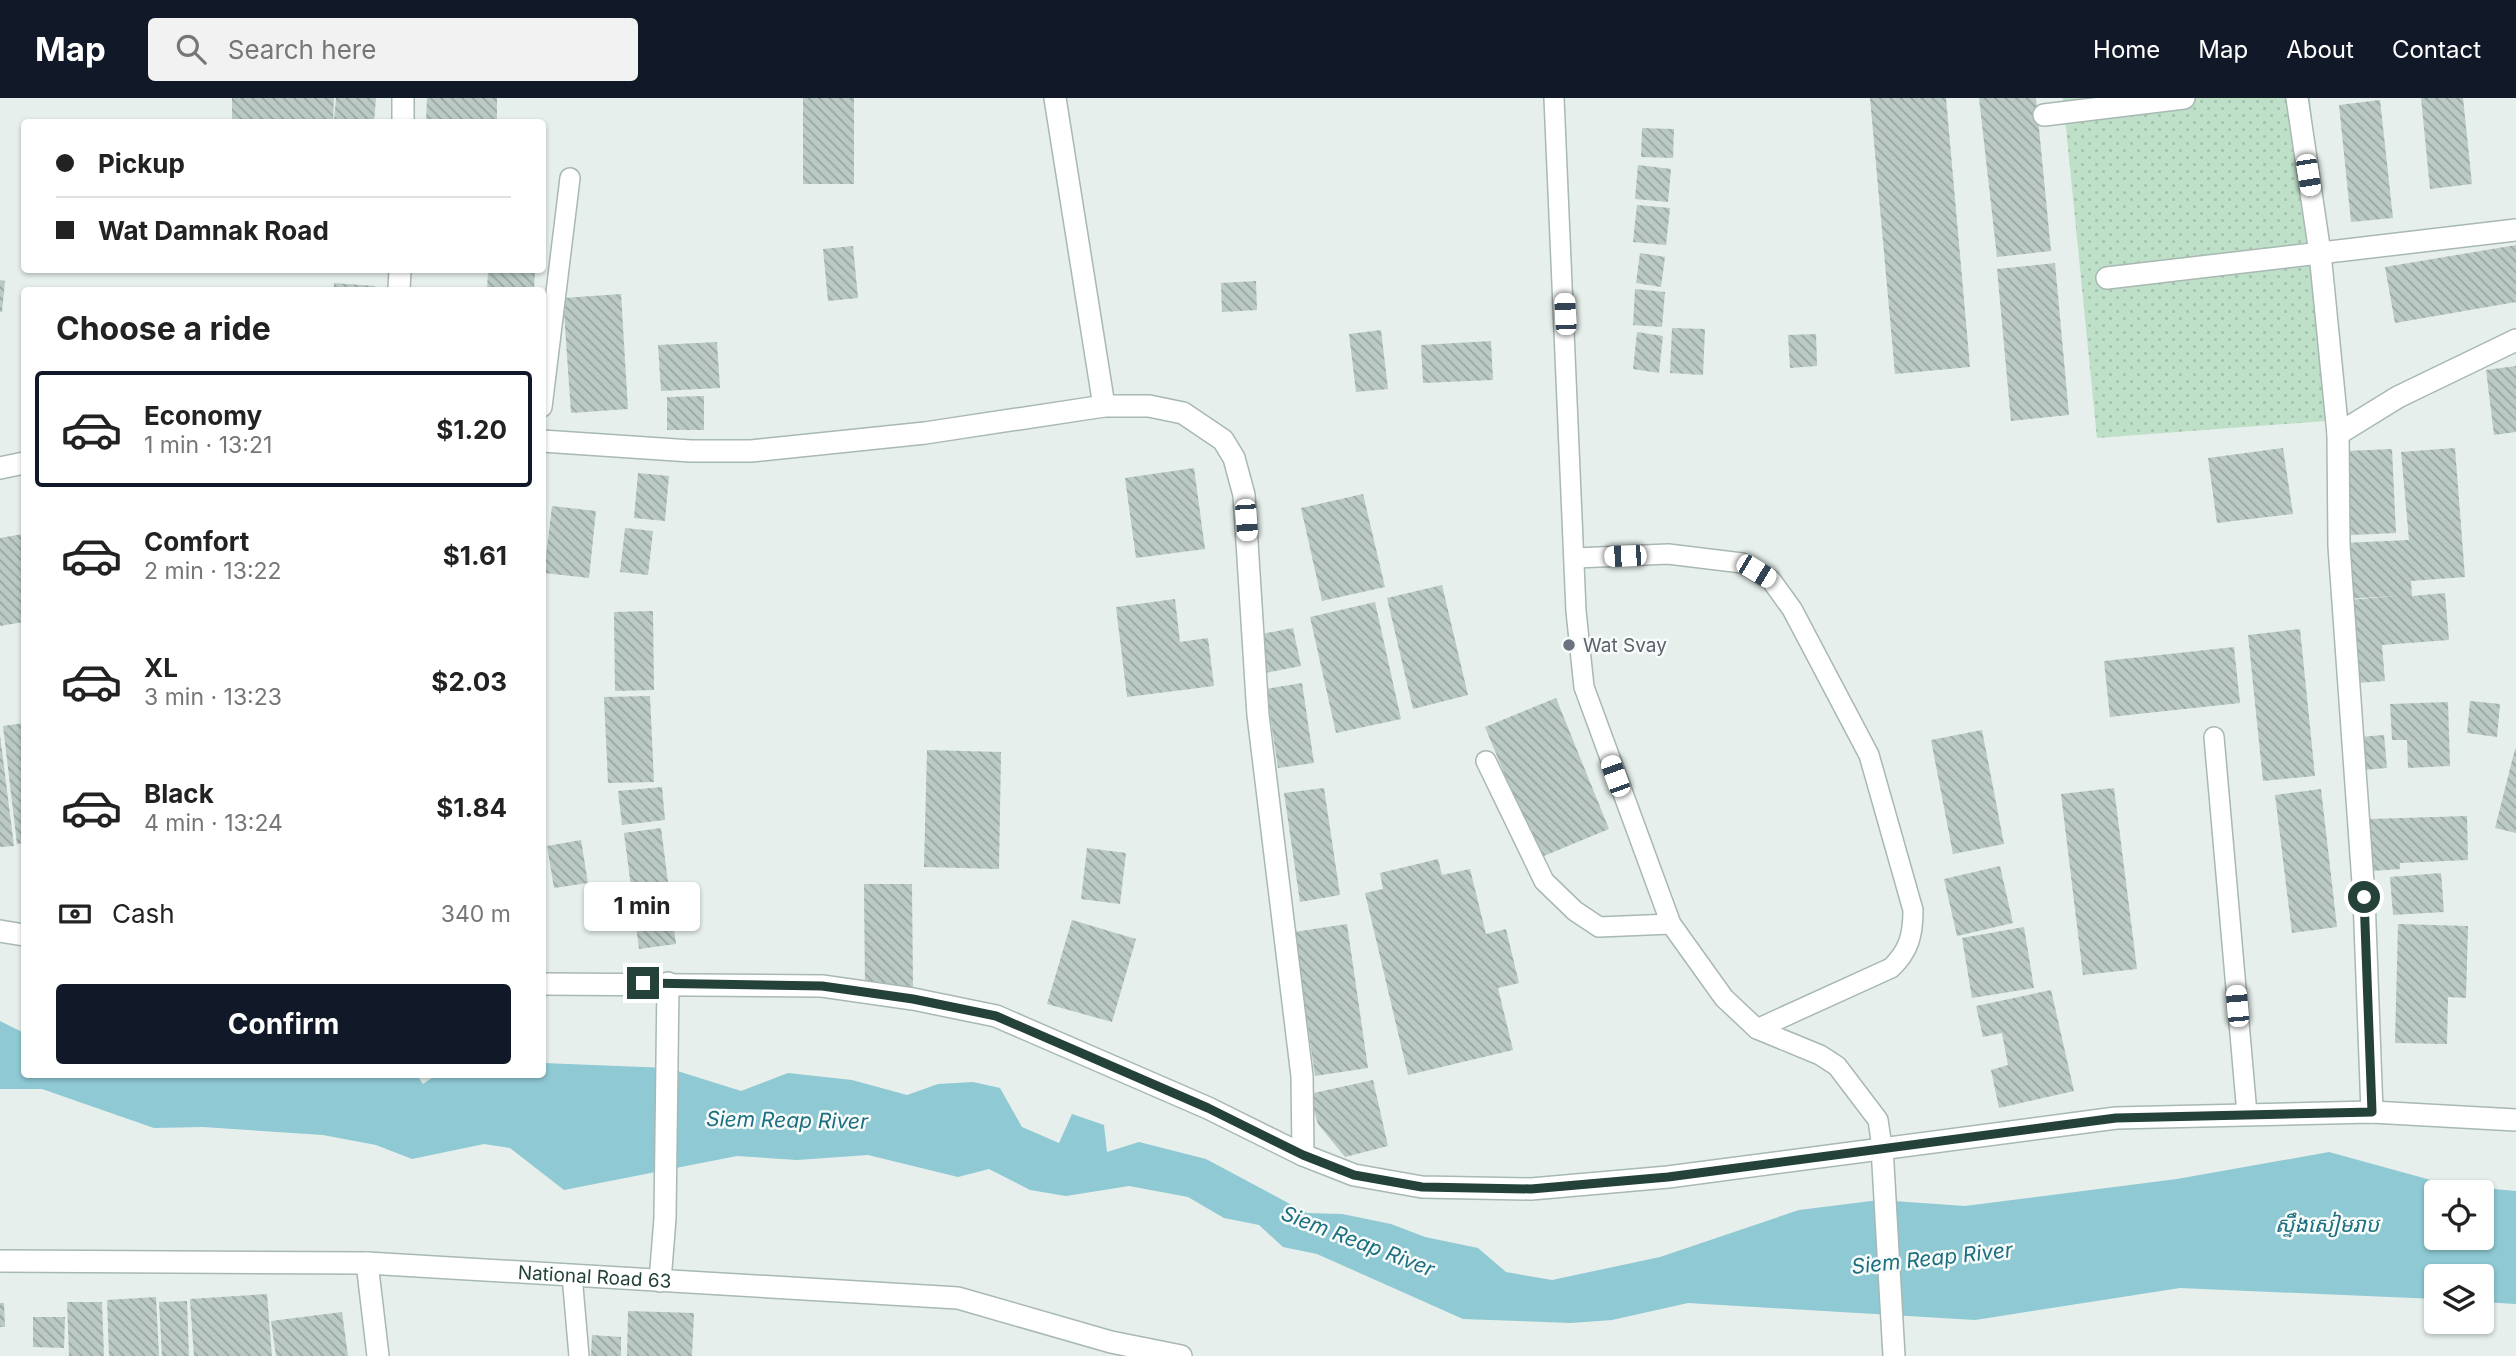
<!DOCTYPE html>
<html lang="en">
<head>
<meta charset="utf-8">
<style>
	:root { --surface:#fff; --page:#f2f2f2; --text:#222; --muted:#767676; --line:#e0e0e0; --accent:#111827 }
	body { margin:0; font-family:Inter,"Noto Sans Khmer",sans-serif; background:var(--page); color:var(--text); height:100vh; display:flex; flex-direction:column; font-size:26px; white-space:nowrap }
	* { box-sizing:border-box; margin:0 }
	p { font-size:23px; color:var(--muted) }
	.icon { flex:none; width:38px; height:38px; fill:none; stroke:currentColor; stroke-width:2; stroke-linecap:round; stroke-linejoin:round }
	.map { position:relative; flex:1; overflow:hidden }
	.drawer { position:absolute; left:21px; top:189px; width:525px; height:791px; display:flex; flex-direction:column; background:var(--surface); border-radius:7px; box-shadow:0 2px 5px #0004 }
	.drawer>* { flex:none }
	.hud { position:absolute; left:21px; top:21px; width:525px; height:154px; border-radius:7px; box-shadow:0 2px 5px #0004; display:grid; align-content:center; height:154px; padding:0 35px; background:var(--surface) }
	.controls { position:absolute; left:2424px; top:1082px; display:grid; gap:14px }
	.controls a { display:grid; place-items:center; width:70px; height:70px; border-radius:7px; background:var(--surface); box-shadow:0 2px 5px #0004; font-size:35px }
	.end { position:absolute; width:32px; height:32px; margin:-16px; border:9px solid #24423a; background:#fff; box-shadow:0 0 0 4px #fff }
	.from { border-radius:50% }
	.bubble { position:absolute; height:49px; border-radius:7px; background:var(--surface); box-shadow:0 2px 5px #0004; font-size:23px; font-weight:700; line-height:49px; text-align:center }
	.car { position:absolute; width:21px; height:42px; margin:-21px -10px; border-radius:9px; box-shadow:0 0 5px 2px #0007; background:linear-gradient(#fff 24%,#345 0 40%,#fff 0 76%,#345 0 86%,#fff 0) }
	.hud b { display:flex; align-items:center; gap:24px; height:66px; font-size:26px }
	.hud b+b { border-top:2px solid var(--line) }
	.hud i { width:18px; height:18px; background:var(--text) }
	ul { padding:0; list-style:none }
	li { display:flex; align-items:center; gap:21px; height:116px; margin:0 14px 10px; padding:0 21px; border:4px solid transparent; border-radius:7px }
	li div { flex:1 }
	li b { display:block; font-size:26px }
	li em { font-style:normal; font-weight:700 }
	li.active { border-color:var(--accent) }
	li>.icon { width:63px; height:63px; stroke-width:1.5 }
	h2 { padding:0 35px; font-size:32px; line-height:84px }
	.pay { display:flex; align-items:center; gap:18px; height:77px; padding:0 35px; font-size:26px }
	.pay p { margin-inline-start:auto }
	.primary-button { display:flex; gap:14px; margin-top:auto; padding:14px 35px }
	.primary-button a { flex:1; height:80px; border-radius:7px; background:var(--accent); color:#fff; font-size:28px; font-weight:700; line-height:80px; text-align:center }
	header { display:flex; align-items:center; gap:42px; box-sizing:border-box; height:98px; padding:0 35px; background:var(--accent); color:#fff }
	header strong { font-size:33px }
	nav { display:flex; gap:38px; margin-inline-start:auto; font-size:24px }
	.search { width:490px; height:63px; background:var(--page); display:flex; align-items:center; gap:18px; box-sizing:border-box; padding:0 24px; border-radius:7px; color:var(--muted); font-size:26px }
	.map>svg:first-child { display:block }
	.grass { fill:url(#grass-dots) }
	.water { fill:#8ec9d4; fill-rule:evenodd }
	.building { fill:url(#building-back-hatch) }
	.lines { fill:none; stroke-linecap:round; stroke-linejoin:round }
	.service-casing { stroke:#a8b8b2; stroke-width:22 }
	.minor-casing { stroke:#a8b8b2; stroke-width:24 }
	.tertiary-casing { stroke:#a8b8b2; stroke-width:24 }
	.service { stroke:#fff; stroke-width:19 }
	.minor { stroke:#fff; stroke-width:21 }
	.tertiary { stroke:#fff; stroke-width:21 }
	.route { stroke:#24423a; stroke-width:9 }
	.worship-dot { fill:#6b7280; stroke:#f7fbf9; stroke-width:2.5 }
	.labels { text-anchor:middle; dominant-baseline:central; stroke-width:5; stroke-linejoin:round; paint-order:stroke }
	.worship-label { font-size:19px; fill:#5b616d; stroke:#f7fbf9; text-anchor:start }
	.street-label { font-size:19px; fill:#24423a; stroke:#f7fbf9 }
	.water-label { font-size:21px; font-style:italic; fill:#1c6f80; stroke:#f7fbf9 }
</style>
</head>
<body>
<header>
<strong>Map</strong>
<div class="search"><svg class="icon" aria-label="search" viewBox="0 0 24 24"><circle cx="10" cy="10" r="6"/><path d="M15 15l6 6"/></svg>Search here</div>
<nav><a>Home</a><a>Map</a><a>About</a><a>Contact</a></nav>
</header>
<div class="map">
<svg width="2516" height="1258" viewBox="0 0 2516 1258">
	<defs>
		<pattern id="grass-dots" width="8" height="8" patternUnits="userSpaceOnUse" patternTransform="scale(1.75)"><rect width="8" height="8" fill="#bfe0c8"/><path d="M2 2h.1M6 6h.1" fill="none" stroke="#a4c1ad" stroke-width="1.8" stroke-linecap="round"/></pattern>
		<pattern id="building-back-hatch" width="6" height="6" patternUnits="userSpaceOnUse" patternTransform="scale(1.75)"><rect width="6" height="6" fill="#bbcac4"/><path d="M-1 5l2 2M0 0l6 6M5-1l2 2" fill="none" stroke="#98a6a0"/></pattern>
	</defs>
	<rect width="100%" height="100%" fill="#e6efeb"/>
	<path class="grass" d="M 2063,0 L 2310,0 L 2340,322 L 2097,340 Z"/>
	<path class="water" d="M 0,923 L 24,935 L 24,976 L 416,976 L 423,986 L 436,977 L 542,976 L 543,965 L 668,970 L 741,993 L 788,975 L 852,982 L 907,997 L 938,986 L 973,984 L 1000,990 L 1022,1029 L 1059,1045 L 1072,1016 L 1104,1027 L 1107,1054 L 1139,1044 L 1206,1061 L 1307,1115 L 1342,1116 L 1391,1126 L 1425,1139 L 1478,1150 L 1506,1174 L 1552,1182 L 1660,1159 L 1799,1112 L 1879,1102 L 1965,1108 L 2177,1081 L 2329,1054 L 2449,1087 L 2516,1093 L 2516,1206 L 2482,1204 L 2482,1178 L 2436,1178 L 2436,1201 L 2180,1190 L 1975,1222 L 1688,1205 L 1612,1222 L 1571,1225 L 1463,1221 L 1317,1156 L 1283,1149 L 1259,1127 L 1224,1120 L 1188,1099 L 1129,1088 L 1066,1098 L 1030,1092 L 989,1071 L 958,1079 L 868,1057 L 797,1062 L 737,1058 L 564,1092 L 510,1050 L 484,1046 L 412,1061 L 376,1047 L 323,1037 L 203,1029 L 154,1030 L 42,991 L 0,991 ZM 2436,1094 L 2482,1094 L 2482,1139 L 2436,1139 Z"/>
	<g class="building">
		<path d="M 232,0 L 334,0 L 333,24 L 232,24 Z"/>
		<path d="M 336,0 L 376,0 L 374,24 L 334,24 Z"/>
		<path d="M 427,0 L 497,0 L 497,24 L 426,24 Z"/>
		<rect x="803" y="0" width="51" height="86"/>
		<path d="M 1870,0 L 1946,0 L 1970,269 L 1895,276 Z"/>
		<path d="M 1979,0 L 2036,0 L 2051,153 L 1997,159 Z"/>
		<path d="M 2421,0 L 2463,0 L 2472,86 L 2430,91 Z"/>
		<path d="M 2380,2 L 2393,120 L 2351,124 L 2339,7 Z"/>
		<path d="M 1642,30 L 1674,31 L 1673,60 L 1641,59 Z"/>
		<path d="M 1638,67 L 1671,71 L 1668,104 L 1635,101 Z"/>
		<path d="M 1637,107 L 1670,110 L 1666,147 L 1633,144 Z"/>
		<path d="M 2516,147 L 2516,204 L 2395,225 L 2385,169 Z"/>
		<path d="M 853,148 L 858,200 L 828,203 L 823,151 Z"/>
		<path d="M 1640,155 L 1665,159 L 1661,189 L 1636,185 Z"/>
		<path d="M 2055,165 L 2069,317 L 2011,323 L 1997,171 Z"/>
		<path d="M 488,172 L 535,172 L 534,192 L 487,192 Z"/>
		<path d="M 0,182 L 5,183 L 2,214 L 0,214 Z"/>
		<path d="M 1256,183 L 1257,212 L 1222,214 L 1221,185 Z"/>
		<path d="M 334,185 L 375,188 L 375,192 L 334,192 Z"/>
		<path d="M 1635,191 L 1665,194 L 1662,229 L 1633,227 Z"/>
		<path d="M 621,196 L 628,311 L 571,315 L 563,200 Z"/>
		<path d="M 1672,230 L 1705,231 L 1703,277 L 1670,275 Z"/>
		<path d="M 1381,232 L 1388,291 L 1356,294 L 1349,236 Z"/>
		<path d="M 1637,234 L 1663,238 L 1659,275 L 1633,271 Z"/>
		<path d="M 1816,236 L 1817,268 L 1790,270 L 1788,237 Z"/>
		<path d="M 1491,243 L 1493,282 L 1423,285 L 1421,247 Z"/>
		<path d="M 717,244 L 720,290 L 661,293 L 658,247 Z"/>
		<path d="M 2516,268 L 2516,334 L 2494,337 L 2486,272 Z"/>
		<path d="M 704,298 L 704,332 L 667,332 L 667,299 Z"/>
		<path d="M 2283,350 L 2293,416 L 2217,425 L 2208,360 Z"/>
		<path d="M 2455,350 L 2465,479 L 2411,483 L 2412,498 L 2445,495 L 2449,542 L 2382,547 L 2385,583 L 2357,585 L 2350,502 L 2395,498 L 2347,501 L 2343,445 L 2409,442 L 2401,354 Z"/>
		<path d="M 2392,351 L 2396,435 L 2350,437 L 2346,353 Z"/>
		<path d="M 1194,370 L 1205,451 L 1136,460 L 1125,380 Z"/>
		<path d="M 638,375 L 669,378 L 665,423 L 634,420 Z"/>
		<path d="M 1363,396 L 1385,489 L 1322,503 L 1301,410 Z"/>
		<path d="M 552,408 L 596,413 L 589,480 L 544,475 Z"/>
		<path d="M 625,430 L 653,433 L 648,477 L 620,474 Z"/>
		<path d="M 23,436 L 24,524 L 0,528 L 0,440 Z"/>
		<path d="M 1442,487 L 1468,597 L 1413,611 L 1387,500 Z"/>
		<path d="M 1175,501 L 1180,544 L 1208,540 L 1214,588 L 1127,599 L 1116,509 Z"/>
		<path d="M 1375,504 L 1401,621 L 1336,635 L 1310,519 Z"/>
		<path d="M 653,513 L 654,592 L 615,593 L 614,514 Z"/>
		<path d="M 1293,530 L 1301,568 L 1265,575 L 1257,537 Z"/>
		<path d="M 2300,531 L 2315,678 L 2263,683 L 2248,537 Z"/>
		<path d="M 2234,549 L 2240,605 L 2110,619 L 2104,563 Z"/>
		<path d="M 1302,585 L 1314,665 L 1278,670 L 1266,591 Z"/>
		<path d="M 650,598 L 654,684 L 608,685 L 604,599 Z"/>
		<path d="M 1556,600 L 1609,731 L 1539,760 L 1485,629 Z"/>
		<path d="M 2470,603 L 2500,606 L 2497,639 L 2467,635 Z"/>
		<path d="M 2448,604 L 2450,668 L 2408,670 L 2407,642 L 2392,642 L 2390,606 Z"/>
		<path d="M 24,625 L 24,745 L 17,746 L 3,628 Z"/>
		<path d="M 1982,632 L 2004,746 L 1953,756 L 1931,642 Z"/>
		<path d="M 0,637 L 14,748 L 0,749 Z"/>
		<path d="M 2384,637 L 2387,670 L 2363,672 L 2360,639 Z"/>
		<path d="M 2515,651 L 2516,651 L 2516,735 L 2495,730 Z"/>
		<path d="M 927,652 L 1001,654 L 999,771 L 924,769 Z"/>
		<path d="M 662,689 L 665,722 L 622,727 L 618,693 Z"/>
		<path d="M 1324,690 L 1340,797 L 1300,804 L 1284,695 Z"/>
		<path d="M 2114,690 L 2137,871 L 2083,877 L 2061,696 Z"/>
		<path d="M 2321,691 L 2337,829 L 2292,835 L 2275,697 Z"/>
		<path d="M 2467,718 L 2468,762 L 2400,765 L 2400,771 L 2372,773 L 2370,721 Z"/>
		<path d="M 661,730 L 676,846 L 639,851 L 624,735 Z"/>
		<path d="M 581,742 L 588,785 L 554,790 L 547,748 Z"/>
		<path d="M 1087,750 L 1126,755 L 1120,806 L 1081,801 Z"/>
		<path d="M 1438,761 L 1442,777 L 1470,771 L 1486,836 L 1506,831 L 1519,885 L 1498,890 L 1513,952 L 1408,977 L 1365,795 L 1383,791 L 1380,775 Z"/>
		<path d="M 2000,768 L 2013,825 L 1957,838 L 1944,781 Z"/>
		<path d="M 2441,775 L 2444,814 L 2393,817 L 2390,779 Z"/>
		<path d="M 864,786 L 912,786 L 913,890 L 865,891 Z"/>
		<path d="M 1072,822 L 1136,841 L 1112,924 L 1047,906 Z"/>
		<path d="M 1347,826 L 1368,970 L 1315,978 L 1294,834 Z"/>
		<path d="M 2398,826 L 2468,828 L 2466,900 L 2448,899 L 2447,946 L 2395,945 Z"/>
		<path d="M 2024,829 L 2034,890 L 1972,900 L 1962,840 Z"/>
		<path d="M 2051,892 L 2074,993 L 1999,1010 L 1991,972 L 2008,967 L 2002,935 L 1983,939 L 1976,908 Z"/>
		<path d="M 1373,982 L 1388,1048 L 1345,1059 L 1318,1026 L 1309,996 Z"/>
		<path d="M 267,1196 L 272,1258 L 194,1258 L 190,1201 Z"/>
		<path d="M 156,1199 L 159,1258 L 109,1258 L 107,1202 Z"/>
		<path d="M 187,1203 L 189,1258 L 162,1258 L 159,1204 Z"/>
		<path d="M 67,1204 L 102,1204 L 104,1258 L 69,1258 Z"/>
		<path d="M 0,1205 L 4,1205 L 5,1229 L 0,1229 Z"/>
		<path d="M 628,1213 L 694,1215 L 692,1258 L 627,1258 Z"/>
		<path d="M 342,1214 L 348,1258 L 276,1258 L 271,1223 Z"/>
		<path d="M 33,1219 L 65,1219 L 64,1250 L 33,1249 Z"/>
		<path d="M 592,1237 L 621,1239 L 621,1258 L 591,1258 Z"/>
	</g>
	<g class="lines">
		<g class="service-casing">
			<g id="service">
				<path d="M 1554,0 L 1576,513 L 1584,589 L 1671,826 L 1724,900 L 1757,931 L 1820,957 L 1837,968 L 1878,1022 L 1882,1049"/>
				<path d="M 542,309 L 570,80"/>
				<path d="M 1576,460 L 1668,456 L 1742,465 L 1771,482 L 1792,511 L 1869,657 L 1913,812 C 1913,837 1909,853 1891,870 L 1757,931"/>
				<path d="M 2214,639 L 2247,1016"/>
				<path d="M 1486,663 L 1544,783 L 1575,813 L 1599,829 L 1671,826"/>
				<path d="M 572,1177 L 579,1258"/>
			</g>
		</g>
		<g class="minor-casing">
			<g id="minor">
				<path d="M 1055,0 L 1104,308"/>
				<path d="M 2297,0 L 2320,155 L 2338,336 L 2339,448 L 2364,799 L 2372,1014"/>
				<path d="M 2044,17 L 2184,0"/>
				<path d="M 403,24 L 403,0"/>
				<path d="M 2107,180 L 2516,132"/>
				<path d="M 399,192 L 400,172"/>
				<path d="M 2338,336 L 2398,299 L 2516,242"/>
				<path d="M 542,343 L 691,353 L 751,353 L 925,335 L 1104,308 L 1149,308 L 1183,315 L 1223,342 L 1234,360 L 1244,397 L 1258,617 L 1302,978 L 1303,1057"/>
				<path d="M 0,370 L 24,365"/>
				<path d="M 0,833 L 24,837"/>
				<path d="M 542,886 L 822,888 L 913,901 L 996,918 L 1208,1010 L 1303,1057 L 1354,1077 L 1422,1089 L 1531,1091 L 1668,1079 L 2116,1020 L 2372,1014 L 2516,1022"/>
				<path d="M 1882,1049 L 1894,1258"/>
				<path d="M 367,1165 L 378,1258"/>
				<path d="M 660,1183 L 665,1120 L 668,885"/>
			</g>
		</g>
		<g class="tertiary-casing">
			<g id="tertiary">
				<path id="s1" d="M 0,1163 L 367,1165 L 958,1200 L 1111,1244 L 1181,1258"/>
			</g>
		</g>
		<use href="#service" class="service"/>
		<use href="#minor" class="minor"/>
		<use href="#tertiary" class="tertiary"/>
	</g>
	<g class="lines">
		<path class="route" d="M 643,885 L 822,888 L 913,901 L 996,918 L 1208,1010 L 1303,1057 L 1354,1077 L 1422,1089 L 1531,1091 L 1668,1079 L 2116,1020 L 2372,1014 L 2364,799"/>
	</g>
	<circle class="worship-dot" cx="1569" cy="547" r="7"/>
	<g class="labels">
		<g class="worship-label">
			<text x="1583" y="547">Wat Svay</text>
		</g>
		<g class="street-label">
			<text stroke="none"><textPath href="#s1" startOffset="595">National Road 63</textPath></text>
		</g>
		<g class="water-label">
			<text transform="translate(787 1022) rotate(1)">Siem Reap River</text>
			<text x="2327" y="1126">ស្ទឹងសៀមរាប</text>
			<text transform="translate(1358 1143) rotate(21)">Siem Reap River</text>
			<text transform="translate(1932 1160) rotate(-6)">Siem Reap River</text>
		</g>
	</g>
</svg>
<div class="controls">
<a><svg class="icon" aria-label="locate" viewBox="0 0 24 24"><circle cx="12" cy="12" r="6"/><path d="M12 2v4M12 18v4M2 12h4M18 12h4"/></svg></a>
<a><svg class="icon" aria-label="layers" viewBox="0 0 24 24"><path d="M12 4l9 5-9 5-9-5zM3 14l9 5 9-5"/></svg></a>
</div>
<i class="end from" style="left:2364px;top:799px"></i>
<i class="end" style="left:643px;top:885px"></i>
<div class="bubble" style="left:584px;top:784px;width:116px">1 min</div>
<i class="car" style="left:2308px;top:77px;rotate:171deg"></i>
<i class="car" style="left:1565px;top:216px;rotate:357deg"></i>
<i class="car" style="left:1246px;top:422px;rotate:176deg"></i>
<i class="car" style="left:1625px;top:458px;rotate:268deg"></i>
<i class="car" style="left:1756px;top:473px;rotate:121deg"></i>
<i class="car" style="left:1615px;top:678px;rotate:340deg"></i>
<i class="car" style="left:2237px;top:908px;rotate:355deg"></i>
<div class="hud">
<b><i class="from"></i>Pickup</b>
<b><i></i>Wat Damnak Road</b>
</div>
<section class="drawer">
<h2>Choose a ride</h2>
<ul>
<li class="active"><svg class="icon" aria-label="car" viewBox="0 0 24 24"><path d="M5 17H2v-5l4-1 3-4h7l3 4 3 1v5h-3M9 17h6M6 11h13"/><circle cx="7" cy="17" r="2"/><circle cx="17" cy="17" r="2"/></svg><div><b>Economy</b><p>1 min · 13:21</p></div><em>$1.20</em></li>
<li><svg class="icon" aria-label="car" viewBox="0 0 24 24"><path d="M5 17H2v-5l4-1 3-4h7l3 4 3 1v5h-3M9 17h6M6 11h13"/><circle cx="7" cy="17" r="2"/><circle cx="17" cy="17" r="2"/></svg><div><b>Comfort</b><p>2 min · 13:22</p></div><em>$1.61</em></li>
<li><svg class="icon" aria-label="car" viewBox="0 0 24 24"><path d="M5 17H2v-5l4-1 3-4h7l3 4 3 1v5h-3M9 17h6M6 11h13"/><circle cx="7" cy="17" r="2"/><circle cx="17" cy="17" r="2"/></svg><div><b>XL</b><p>3 min · 13:23</p></div><em>$2.03</em></li>
<li><svg class="icon" aria-label="car" viewBox="0 0 24 24"><path d="M5 17H2v-5l4-1 3-4h7l3 4 3 1v5h-3M9 17h6M6 11h13"/><circle cx="7" cy="17" r="2"/><circle cx="17" cy="17" r="2"/></svg><div><b>Black</b><p>4 min · 13:24</p></div><em>$1.84</em></li>
</ul>
<div class="pay"><svg class="icon" aria-label="cash" viewBox="0 0 24 24"><path d="M3 7h18v10H3z"/><circle cx="12" cy="12" r="2"/></svg>Cash<p>340 m</p></div>
<div class="primary-button"><a>Confirm</a></div>
</section>
</div>
</body>
</html>
